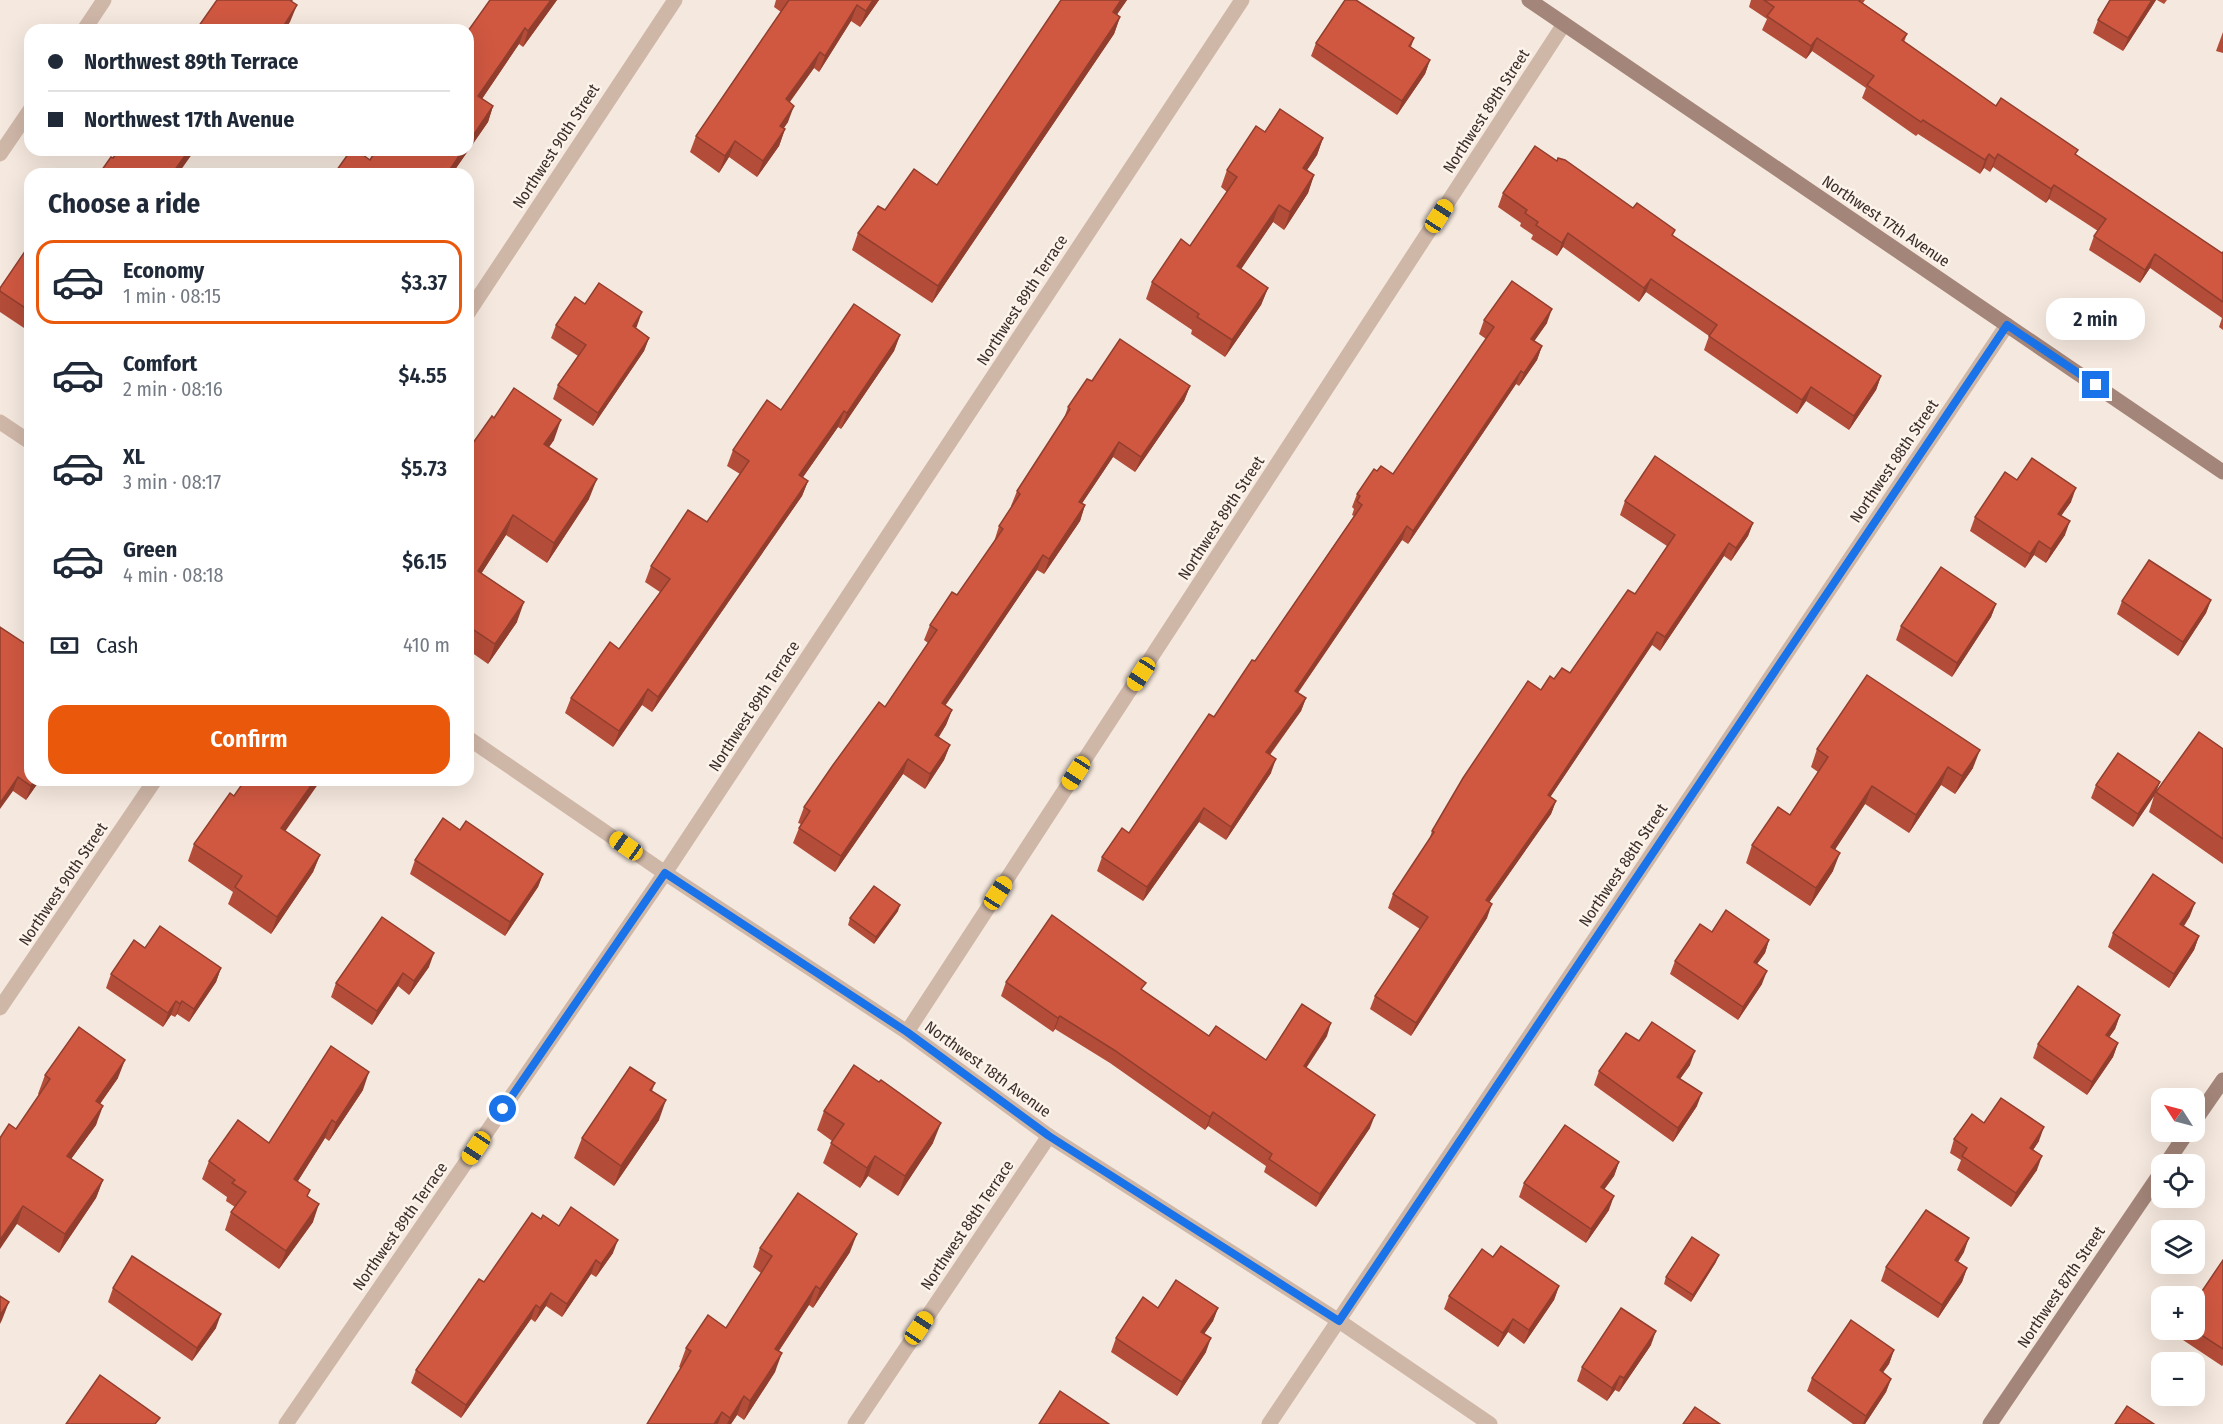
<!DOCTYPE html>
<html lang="en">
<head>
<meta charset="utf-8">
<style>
	:root { --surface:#fff; --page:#f2f2f3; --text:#1f2937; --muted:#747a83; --line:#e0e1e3; --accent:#ea580c }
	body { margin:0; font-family:"Fira Sans Condensed",sans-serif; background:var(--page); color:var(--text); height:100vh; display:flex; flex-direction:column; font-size:22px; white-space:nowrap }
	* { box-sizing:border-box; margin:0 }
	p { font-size:20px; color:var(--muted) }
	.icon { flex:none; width:33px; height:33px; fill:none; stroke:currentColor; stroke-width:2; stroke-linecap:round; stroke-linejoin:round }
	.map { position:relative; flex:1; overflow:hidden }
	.details { position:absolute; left:24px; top:168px; width:450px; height:618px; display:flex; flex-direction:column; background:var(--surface); border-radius:18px; box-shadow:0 6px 24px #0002 }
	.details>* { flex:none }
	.hud { position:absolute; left:24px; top:24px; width:450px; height:132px; border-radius:18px; box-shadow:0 6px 24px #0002; display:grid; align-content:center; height:132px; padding:0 24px; background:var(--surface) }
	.needle { width:39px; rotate:306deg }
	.tools { position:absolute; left:2151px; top:1088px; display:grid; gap:12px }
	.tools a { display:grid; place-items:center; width:54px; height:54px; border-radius:12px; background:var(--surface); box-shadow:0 6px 24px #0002; font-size:30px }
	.end { position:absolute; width:27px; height:27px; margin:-14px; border:8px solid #1a73e8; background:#fff; box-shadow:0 0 0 3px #fff }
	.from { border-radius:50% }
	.bubble { position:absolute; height:42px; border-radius:18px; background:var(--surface); box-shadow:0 6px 24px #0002; font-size:20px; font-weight:600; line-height:42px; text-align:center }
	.car { position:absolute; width:18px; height:36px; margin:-18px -9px; border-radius:8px; box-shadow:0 0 4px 2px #0007; background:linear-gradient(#f5c518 24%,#345 0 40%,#f5c518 0 76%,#345 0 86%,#f5c518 0) }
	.hud b { display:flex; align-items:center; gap:21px; height:57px; font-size:22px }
	.hud b+b { border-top:2px solid var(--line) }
	.hud i { width:15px; height:15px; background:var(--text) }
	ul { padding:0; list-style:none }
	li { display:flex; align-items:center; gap:18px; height:84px; margin:0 12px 9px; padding:0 12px; border:3px solid transparent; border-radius:18px }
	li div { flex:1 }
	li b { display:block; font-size:22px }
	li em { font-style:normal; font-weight:600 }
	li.current { border-color:var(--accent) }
	li>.icon { width:54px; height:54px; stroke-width:1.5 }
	h2 { padding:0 24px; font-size:27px; line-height:72px }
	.pay { display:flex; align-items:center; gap:15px; height:66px; padding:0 24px; font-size:22px }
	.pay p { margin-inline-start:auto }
	.primary-button { display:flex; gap:12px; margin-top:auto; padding:12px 24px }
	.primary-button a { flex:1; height:69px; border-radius:18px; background:var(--accent); color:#fff; font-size:24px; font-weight:600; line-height:69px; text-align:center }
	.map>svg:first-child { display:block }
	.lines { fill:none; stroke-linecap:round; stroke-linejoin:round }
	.street { stroke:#cfb7a8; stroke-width:15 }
	.secondary { stroke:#a38579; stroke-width:15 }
	.wall { fill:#b34c38 }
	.shaded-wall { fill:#923e2e }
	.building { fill:#d05841; stroke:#923e2e; stroke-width:1.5 }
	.route { stroke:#1a73e8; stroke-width:8 }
	.labels { text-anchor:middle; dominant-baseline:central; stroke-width:5; stroke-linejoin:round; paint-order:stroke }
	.street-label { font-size:16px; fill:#3b2d29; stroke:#fcf3eb }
</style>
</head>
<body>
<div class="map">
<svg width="2223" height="1424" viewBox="0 0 2223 1424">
	<rect width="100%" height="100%" fill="#f5e8de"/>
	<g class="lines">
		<g class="street">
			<path d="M 84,30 L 104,0"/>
			<path d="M 0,154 L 30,110"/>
			<path d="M 468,313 L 675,0"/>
			<path d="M 0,422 L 30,442"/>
			<path d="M 468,738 L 665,873 L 907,1032 L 1049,1136 L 1339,1321 L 1490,1424"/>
			<path d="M 0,1008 L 155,780"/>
			<path d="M 907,1032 L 1564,24"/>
			<path d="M 286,1424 L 665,873 L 1242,0"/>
			<path d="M 855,1424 L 1049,1136"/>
			<path d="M 1269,1424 L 2007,325"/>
		</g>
		<g class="secondary">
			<path d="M 1529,0 L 2223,472"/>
			<path d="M 2194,1122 L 2223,1080"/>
			<path d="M 2166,1164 L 2188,1131"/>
			<path d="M 1990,1424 L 2162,1171"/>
		</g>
	</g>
	<g class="wall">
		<path d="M 490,0 L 557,0 L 523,47 L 519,44 L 482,99 L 493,106 L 488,122 L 452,174 L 334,174 L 370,160 L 468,150 Z"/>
		<path d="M 776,0 L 879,0 L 860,27 L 851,21 L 819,72 L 814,68 L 789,102 L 788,122 L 783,129 L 785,129 L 779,146 L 757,177 L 729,157 L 719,173 L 690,152 L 696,136 L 781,12 L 774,7 Z"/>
		<path d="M 1061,0 L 1127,0 L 1117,14 L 1120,17 L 1114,34 L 932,303 L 852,250 L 858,233 L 885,210 L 937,185 Z"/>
		<path d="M 1751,0 L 1865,0 L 1863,3 L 1907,34 L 1904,42 L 1996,106 L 2076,155 L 2222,253 L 2223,252 L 2223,330 L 2219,327 L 2222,318 L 2150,268 L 2140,283 L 2089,250 L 2094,236 L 2098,231 L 2049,199 L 2046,203 L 1993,167 L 1990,172 L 1984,168 L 1980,174 L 1918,134 L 1916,136 L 1862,98 L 1866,88 L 1812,51 L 1806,59 L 1762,30 L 1767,19 L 1749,7 Z"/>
		<path d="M 2110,0 L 2156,0 L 2123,51 L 2093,33 L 2098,20 Z"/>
		<path d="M 2157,0 L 2167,0 L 2164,4 Z"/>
		<path d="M 2223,32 L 2223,53 L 2216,51 Z"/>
		<path d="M 1414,38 L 1411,47 L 1430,60 L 1425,74 L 1397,115 L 1311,56 L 1316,43 Z"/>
		<path d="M 1265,132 L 1323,138 L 1317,155 L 1307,170 L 1314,175 L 1308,193 L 1284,230 L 1273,222 L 1241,269 L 1268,288 L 1261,305 L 1225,357 L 1191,334 L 1192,330 L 1146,299 L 1152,282 L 1190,246 L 1227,192 L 1221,187 L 1227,170 Z"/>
		<path d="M 1557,161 L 1673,236 L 1881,376 L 1876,390 L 1849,430 L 1806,401 L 1797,414 L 1704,350 L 1709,336 L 1646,292 L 1639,302 L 1563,247 L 1557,256 L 1531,239 L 1533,235 L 1520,226 L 1521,223 L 1498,207 L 1503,193 Z"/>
		<path d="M 30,248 L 30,332 L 0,312 L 0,288 Z"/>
		<path d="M 585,304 L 637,326 L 636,328 L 649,338 L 644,351 L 593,426 L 553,399 L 558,385 L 578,356 L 551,338 L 556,325 Z"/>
		<path d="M 1484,320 L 1547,323 L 1534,341 L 1542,346 L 1537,360 L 1519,386 L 1516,384 L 1408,544 L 1402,540 L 1298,693 L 1306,698 L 1301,711 L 1270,755 L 1271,773 L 1226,840 L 1199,822 L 1143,901 L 1097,871 L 1102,857 L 1129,833 L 1255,661 L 1354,516 L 1352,515 L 1354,509 L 1352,507 L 1357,494 L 1377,471 L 1393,474 L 1486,339 L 1479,334 Z"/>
		<path d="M 900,335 L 894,351 L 841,429 L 838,427 L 803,477 L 808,481 L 802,496 L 652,712 L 642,705 L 613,747 L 565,713 L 571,698 L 619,649 L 660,592 L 645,582 L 651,566 L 707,522 L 740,474 L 727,466 L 733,450 L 781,410 Z"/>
		<path d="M 1092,381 L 1190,386 L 1184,401 L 1135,472 L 1113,457 L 1082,503 L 1085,505 L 1080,521 L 1044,574 L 1037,570 L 945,705 L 952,710 L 946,725 L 939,737 L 950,745 L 944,760 L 925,789 L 903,774 L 835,872 L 793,843 L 799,828 L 801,824 L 798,823 L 804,807 L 885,707 L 928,643 L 924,640 L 930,625 L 957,595 L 994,542 L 999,526 L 1012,507 L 1011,506 L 1017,491 L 1063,421 L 1068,407 Z"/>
		<path d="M 494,418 L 554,440 L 549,447 L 589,499 L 547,563 L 506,535 L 481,574 L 517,622 L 488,664 L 468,650 L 468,450 Z"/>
		<path d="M 2017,480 L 2071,502 L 2061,516 L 2065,535 L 2046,563 L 2034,555 L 2025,568 L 1970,531 L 1975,517 Z"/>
		<path d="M 1625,501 L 1753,523 L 1748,536 L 1731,561 L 1724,556 L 1660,651 L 1652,645 L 1550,797 L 1556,801 L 1551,814 L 1489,902 L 1487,918 L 1411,1036 L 1370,1009 L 1375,996 L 1420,929 L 1388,908 L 1393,894 L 1429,841 L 1432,831 L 1541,690 L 1554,679 L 1570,673 L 1635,594 L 1667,546 L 1620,515 Z"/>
		<path d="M 2211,600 L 2206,613 L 2178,656 L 2117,614 L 2122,601 Z"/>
		<path d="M 1996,604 L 1991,617 L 1952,677 L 1896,640 L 1901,626 Z"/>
		<path d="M 0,627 L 30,780 L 40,780 L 26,800 L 13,791 Z"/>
		<path d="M 1817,749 L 1973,768 L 1955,794 L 1941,785 L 1909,833 L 1865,804 L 1835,849 L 1833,871 L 1810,906 L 1746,863 L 1752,845 L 1790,815 L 1818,772 L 1811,767 Z"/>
		<path d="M 2223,749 L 2223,864 L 2149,812 L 2154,796 L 2133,827 L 2091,798 L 2096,785 L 2160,782 L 2156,792 Z"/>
		<path d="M 460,830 L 543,874 L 538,887 L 505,936 L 410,874 L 415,860 Z"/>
		<path d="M 285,831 L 320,855 L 313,872 L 271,934 L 228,904 L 233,892 L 188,861 L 194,844 Z"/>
		<path d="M 898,911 L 874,944 L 848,925 L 850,918 Z"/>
		<path d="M 2190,916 L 2184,926 L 2199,936 L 2194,950 L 2169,988 L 2108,947 L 2113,933 Z"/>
		<path d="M 1712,932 L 1769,940 L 1765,953 L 1757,964 L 1762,984 L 1738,1020 L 1670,974 L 1675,961 Z"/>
		<path d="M 145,948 L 221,968 L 216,982 L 189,1022 L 177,1014 L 175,1017 L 171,1015 L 163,1027 L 106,988 L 111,974 Z"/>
		<path d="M 429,967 L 409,995 L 398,986 L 372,1025 L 331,997 L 336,983 Z"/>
		<path d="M 1006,982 L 1143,991 L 1209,1036 L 1266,1060 L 1327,1036 L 1306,1068 L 1370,1128 L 1316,1207 L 1264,1172 L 1266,1166 L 1208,1126 L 1205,1130 L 1110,1063 L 1055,1029 L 1053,1032 L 1001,996 Z"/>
		<path d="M 2120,1015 L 2115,1029 L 2109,1037 L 2118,1043 L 2113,1057 L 2087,1095 L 2033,1058 L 2038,1044 Z"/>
		<path d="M 1639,1041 L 1690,1065 L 1680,1079 L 1697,1106 L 1673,1142 L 1594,1085 L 1599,1071 Z"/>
		<path d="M 45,1075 L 118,1078 L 100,1104 L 96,1125 L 71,1159 L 103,1180 L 96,1198 L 59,1253 L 17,1224 L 16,1129 L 39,1095 L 38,1094 Z"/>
		<path d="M 655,1083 L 652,1091 L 659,1120 L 614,1186 L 574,1158 L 582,1138 Z"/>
		<path d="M 363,1090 L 329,1141 L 325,1138 L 297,1182 L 308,1196 L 313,1222 L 279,1269 L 225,1230 L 231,1212 L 235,1207 L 226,1201 L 227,1197 L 202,1179 L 209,1161 L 269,1143 Z"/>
		<path d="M 824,1111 L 933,1143 L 898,1196 L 868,1176 L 860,1188 L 823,1163 L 832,1141 L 817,1130 Z"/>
		<path d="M 1984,1123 L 2039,1141 L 2033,1150 L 2037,1170 L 2011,1207 L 1957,1170 L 1961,1160 L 1950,1153 L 1954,1139 Z"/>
		<path d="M 1619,1162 L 1614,1176 L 1604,1189 L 1609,1210 L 1586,1243 L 1519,1197 L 1524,1183 Z"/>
		<path d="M 541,1219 L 559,1226 L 613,1253 L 596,1277 L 591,1274 L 562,1317 L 546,1306 L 535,1322 L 531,1319 L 461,1418 L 411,1383 L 416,1370 L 484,1282 Z"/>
		<path d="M 760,1248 L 850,1252 L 813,1308 L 809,1305 L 779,1351 L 775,1372 L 744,1420 L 737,1415 L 731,1424 L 647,1424 L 681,1368 L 679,1367 L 686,1348 L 726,1328 L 761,1273 L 753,1267 Z"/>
		<path d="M 1964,1252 L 1958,1262 L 1967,1268 L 1962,1282 L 1938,1318 L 1881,1281 L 1886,1267 Z"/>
		<path d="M 1493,1257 L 1559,1286 L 1554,1300 L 1524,1344 L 1508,1332 L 1498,1347 L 1444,1309 L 1449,1296 Z"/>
		<path d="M 2223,1260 L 2223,1365 L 2222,1366 L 2177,1336 L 2179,1329 L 2194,1329 Z"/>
		<path d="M 1716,1262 L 1691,1302 L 1664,1284 L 1666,1277 Z"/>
		<path d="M 113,1288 L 216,1328 L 192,1361 L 108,1302 Z"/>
		<path d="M 1158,1308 L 1218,1308 L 1213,1321 L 1204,1334 L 1206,1352 L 1177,1396 L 1111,1352 L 1116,1338 Z"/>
		<path d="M 1651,1345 L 1619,1392 L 1615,1390 L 1607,1401 L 1577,1381 L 1582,1367 Z"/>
		<path d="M 1894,1350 L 1889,1364 L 1882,1373 L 1891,1379 L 1886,1392 L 1865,1424 L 1853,1424 L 1807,1391 L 1812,1378 Z"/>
	</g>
	<g class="shaded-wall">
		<path d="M 551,0 L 557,0 L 523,47 L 528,31 Z"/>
		<path d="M 873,0 L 879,0 L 860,27 L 866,11 Z"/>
		<path d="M 1121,0 L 1127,0 L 1107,29 L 1113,12 Z"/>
		<path d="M 2152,0 L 2156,0 L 2123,51 L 2128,38 Z"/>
		<path d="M 297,5 L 290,22 L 285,30 L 281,30 Z"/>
		<path d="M 857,5 L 851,21 L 819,72 L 825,56 Z"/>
		<path d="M 1120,17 L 1114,34 L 932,303 L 938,286 Z"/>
		<path d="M 525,28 L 519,44 L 473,112 L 478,96 Z"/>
		<path d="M 1817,38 L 1812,51 L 1806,59 L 1811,46 Z"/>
		<path d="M 820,52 L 814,68 L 780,116 L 786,99 Z"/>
		<path d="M 1430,60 L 1425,74 L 1397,115 L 1402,101 Z"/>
		<path d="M 493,106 L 488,122 L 452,174 L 447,174 L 463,150 L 468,150 L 468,143 Z"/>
		<path d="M 794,106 L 788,122 L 774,142 L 780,126 Z"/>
		<path d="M 785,129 L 779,146 L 757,177 L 763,161 Z"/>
		<path d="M 1323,138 L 1317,155 L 1297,185 L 1303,168 Z"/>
		<path d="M 735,141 L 729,157 L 719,173 L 725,156 Z"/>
		<path d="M 189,150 L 195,150 L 178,174 L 172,174 Z"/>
		<path d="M 1989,154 L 1984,168 L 1980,174 L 1985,160 Z"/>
		<path d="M 1998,154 L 1993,167 L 1990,172 L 1995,159 Z"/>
		<path d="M 1314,175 L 1308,193 L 1284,230 L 1290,212 Z"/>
		<path d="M 2054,185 L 2049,199 L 2046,203 L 2051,189 Z"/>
		<path d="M 1279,205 L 1273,222 L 1231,284 L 1237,266 Z"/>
		<path d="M 1568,233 L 1563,247 L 1557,256 L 1562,243 Z"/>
		<path d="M 2155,254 L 2150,268 L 2140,283 L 2145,270 Z"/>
		<path d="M 1651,279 L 1646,292 L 1639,302 L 1644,288 Z"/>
		<path d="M 1268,288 L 1261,305 L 1225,357 L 1232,340 Z"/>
		<path d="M 1552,309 L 1547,323 L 1526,353 L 1531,339 Z"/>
		<path d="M 642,312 L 637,326 L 628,340 L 633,326 Z"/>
		<path d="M 900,335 L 894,351 L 841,429 L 847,413 Z"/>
		<path d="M 649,338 L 644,351 L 593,426 L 598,413 Z"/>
		<path d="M 1542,346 L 1537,360 L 1519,386 L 1524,373 Z"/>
		<path d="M 1521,371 L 1516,384 L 1408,544 L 1413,531 Z"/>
		<path d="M 1881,376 L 1876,390 L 1849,430 L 1854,416 Z"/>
		<path d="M 1190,386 L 1184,401 L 1135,472 L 1141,457 Z"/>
		<path d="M 1811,387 L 1806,401 L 1797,414 L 1802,400 Z"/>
		<path d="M 844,411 L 838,427 L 794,490 L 799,475 Z"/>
		<path d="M 561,420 L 554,440 L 537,464 L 544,444 Z"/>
		<path d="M 1119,442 L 1113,457 L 1073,517 L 1079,502 Z"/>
		<path d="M 597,479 L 589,499 L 547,563 L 554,543 Z"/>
		<path d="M 808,481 L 802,496 L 652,712 L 658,697 Z"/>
		<path d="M 2076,488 L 2071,502 L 2053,527 L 2058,514 Z"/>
		<path d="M 1085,505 L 1080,521 L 1044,574 L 1049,559 Z"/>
		<path d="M 513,515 L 506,535 L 470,591 L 478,571 Z"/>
		<path d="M 2070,521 L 2065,535 L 2046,563 L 2051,549 Z"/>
		<path d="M 1753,523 L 1748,536 L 1731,561 L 1736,548 Z"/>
		<path d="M 1407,526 L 1402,540 L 1290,704 L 1295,691 Z"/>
		<path d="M 2039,541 L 2034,555 L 2025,568 L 2030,554 Z"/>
		<path d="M 1729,543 L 1724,556 L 1660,651 L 1665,637 Z"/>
		<path d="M 1043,555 L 1037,570 L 937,718 L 942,703 Z"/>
		<path d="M 2211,600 L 2206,613 L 2178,656 L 2183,642 Z"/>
		<path d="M 524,602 L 517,622 L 488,664 L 495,644 Z"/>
		<path d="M 1996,604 L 1991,617 L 1952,677 L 1957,663 Z"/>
		<path d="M 1657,632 L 1652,645 L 1543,808 L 1548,795 Z"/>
		<path d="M 648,689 L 642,705 L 613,747 L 619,731 Z"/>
		<path d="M 1306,698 L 1301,711 L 1261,766 L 1266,752 Z"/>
		<path d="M 952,710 L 946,725 L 930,750 L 935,735 Z"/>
		<path d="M 950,745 L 944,760 L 925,789 L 930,774 Z"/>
		<path d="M 1980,750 L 1973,768 L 1955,794 L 1962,776 Z"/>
		<path d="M 908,759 L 903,774 L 835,872 L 841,856 Z"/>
		<path d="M 1276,759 L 1271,773 L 1226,840 L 1231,827 Z"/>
		<path d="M 1948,767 L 1941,785 L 1909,833 L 1916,815 Z"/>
		<path d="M 18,777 L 13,791 L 0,809 L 0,803 Z"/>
		<path d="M 35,780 L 40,780 L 26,800 L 31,786 Z"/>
		<path d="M 315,780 L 321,780 L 275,846 L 281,828 Z"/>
		<path d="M 2160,782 L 2154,796 L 2133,827 L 2138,814 Z"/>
		<path d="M 1872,786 L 1865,804 L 1825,865 L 1831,847 Z"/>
		<path d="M 1556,801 L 1551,814 L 1481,914 L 1486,900 Z"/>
		<path d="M 1204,808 L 1199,822 L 1143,901 L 1147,887 Z"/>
		<path d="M 1840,853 L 1833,871 L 1810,906 L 1816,888 Z"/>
		<path d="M 320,855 L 313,872 L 271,934 L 277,917 Z"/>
		<path d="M 543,874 L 538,887 L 505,936 L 510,922 Z"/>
		<path d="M 2195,903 L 2190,916 L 2176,938 L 2180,924 Z"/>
		<path d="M 1492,904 L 1487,918 L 1411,1036 L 1416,1023 Z"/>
		<path d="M 900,905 L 898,911 L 874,944 L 876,937 Z"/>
		<path d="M 2199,936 L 2194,950 L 2169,988 L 2174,974 Z"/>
		<path d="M 1769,940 L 1765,953 L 1749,975 L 1754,962 Z"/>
		<path d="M 434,953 L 429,967 L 409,995 L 414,981 Z"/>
		<path d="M 221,968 L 216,982 L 189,1022 L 194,1009 Z"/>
		<path d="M 1767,971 L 1762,984 L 1738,1020 L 1743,1007 Z"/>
		<path d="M 403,973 L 398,986 L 372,1025 L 377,1011 Z"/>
		<path d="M 176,1001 L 171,1015 L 163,1027 L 168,1013 Z"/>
		<path d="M 182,1001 L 177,1014 L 175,1017 L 180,1004 Z"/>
		<path d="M 2120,1015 L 2115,1029 L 2101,1049 L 2106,1035 Z"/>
		<path d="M 1060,1016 L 1055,1029 L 1053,1032 L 1058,1018 Z"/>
		<path d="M 1331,1023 L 1327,1036 L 1299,1079 L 1304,1066 Z"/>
		<path d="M 2118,1043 L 2113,1057 L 2087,1095 L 2092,1082 Z"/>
		<path d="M 1695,1051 L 1690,1065 L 1672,1090 L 1677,1077 Z"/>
		<path d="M 125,1060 L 118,1078 L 89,1119 L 96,1101 Z"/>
		<path d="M 369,1072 L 363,1090 L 329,1141 L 336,1123 Z"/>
		<path d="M 1702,1093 L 1697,1106 L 1673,1142 L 1678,1128 Z"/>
		<path d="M 666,1100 L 659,1120 L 614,1186 L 621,1166 Z"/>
		<path d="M 103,1106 L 96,1125 L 60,1174 L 67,1156 Z"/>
		<path d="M 1213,1112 L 1208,1126 L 1205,1130 L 1210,1117 Z"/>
		<path d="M 1375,1115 L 1370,1128 L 1316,1207 L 1320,1194 Z"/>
		<path d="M 332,1120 L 325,1138 L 288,1197 L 294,1179 Z"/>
		<path d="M 941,1123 L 933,1143 L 898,1196 L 905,1176 Z"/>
		<path d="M 2044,1127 L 2039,1141 L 2025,1162 L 2030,1148 Z"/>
		<path d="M 875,1156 L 868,1176 L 860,1188 L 867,1168 Z"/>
		<path d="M 2042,1156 L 2037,1170 L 2011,1207 L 2016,1193 Z"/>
		<path d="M 1619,1162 L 1614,1176 L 1596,1201 L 1601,1187 Z"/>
		<path d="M 103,1180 L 96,1198 L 59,1253 L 65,1234 Z"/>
		<path d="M 1614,1196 L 1609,1210 L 1586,1243 L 1591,1229 Z"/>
		<path d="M 319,1204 L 313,1222 L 279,1269 L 286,1251 Z"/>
		<path d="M 23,1206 L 17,1224 L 0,1249 L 0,1240 Z"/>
		<path d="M 857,1234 L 850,1252 L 813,1308 L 820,1289 Z"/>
		<path d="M 1969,1238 L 1964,1252 L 1950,1274 L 1955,1260 Z"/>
		<path d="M 618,1240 L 613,1253 L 596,1277 L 601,1264 Z"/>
		<path d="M 1719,1255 L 1716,1262 L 1691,1302 L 1693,1295 Z"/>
		<path d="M 596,1260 L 591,1274 L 562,1317 L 567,1304 Z"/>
		<path d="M 1967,1268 L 1962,1282 L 1938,1318 L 1942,1305 Z"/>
		<path d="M 816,1286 L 809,1305 L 768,1367 L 775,1349 Z"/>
		<path d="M 1559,1286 L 1554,1300 L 1524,1344 L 1529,1330 Z"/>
		<path d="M 551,1293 L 546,1306 L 535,1322 L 540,1308 Z"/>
		<path d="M 9,1302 L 2,1320 L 0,1324 L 0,1315 Z"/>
		<path d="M 536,1305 L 531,1319 L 461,1418 L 466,1405 Z"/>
		<path d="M 1218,1308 L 1213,1321 L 1196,1346 L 1201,1332 Z"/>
		<path d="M 221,1314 L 216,1328 L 192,1361 L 197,1348 Z"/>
		<path d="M 1513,1319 L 1508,1332 L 1498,1347 L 1503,1333 Z"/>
		<path d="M 1656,1331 L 1651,1345 L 1619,1392 L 1624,1378 Z"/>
		<path d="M 1211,1338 L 1206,1352 L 1177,1396 L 1182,1382 Z"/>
		<path d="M 1894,1350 L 1889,1364 L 1875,1384 L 1880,1370 Z"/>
		<path d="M 782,1353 L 775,1372 L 744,1420 L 750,1401 Z"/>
		<path d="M 1620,1376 L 1615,1390 L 1607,1401 L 1612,1388 Z"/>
		<path d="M 1891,1379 L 1886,1392 L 1865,1424 L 1863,1424 L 1866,1416 Z"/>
		<path d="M 744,1396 L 737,1415 L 731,1424 L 727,1424 L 730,1418 Z"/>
		<path d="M 722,1412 L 718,1424 L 714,1424 Z"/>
	</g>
	<g class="building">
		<path d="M 217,0 L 292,0 L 291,1 L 297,5 L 281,30 L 196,30 Z"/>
		<path d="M 490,0 L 551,0 L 528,31 L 525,28 L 478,96 L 493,106 L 468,143 L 468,31 Z"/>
		<path d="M 789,0 L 873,0 L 866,11 L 857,5 L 825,56 L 820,52 L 786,99 L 794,106 L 780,126 L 785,129 L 763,161 L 735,141 L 725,156 L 696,136 Z"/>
		<path d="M 1061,0 L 1121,0 L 1113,12 L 1120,17 L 938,286 L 858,233 L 878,206 L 885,210 L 914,169 L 937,185 Z"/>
		<path d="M 1345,0 L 1356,0 L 1414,38 L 1409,46 L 1430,60 L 1402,101 L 1316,43 Z"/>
		<path d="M 1764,0 L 1860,0 L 1859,1 L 1907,34 L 1902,40 L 1996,106 L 2001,98 L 2078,150 L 2075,154 L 2222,253 L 2223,252 L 2223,302 L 2155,254 L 2145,270 L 2094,236 L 2106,219 L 2054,185 L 2051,189 L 1998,154 L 1995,159 L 1989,154 L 1985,160 L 1923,120 L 1921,122 L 1867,85 L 1874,76 L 1817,38 L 1811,46 L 1767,16 L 1774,7 Z"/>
		<path d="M 2110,0 L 2152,0 L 2128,38 L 2098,20 Z"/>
		<path d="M 1280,109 L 1323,138 L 1303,168 L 1314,175 L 1290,212 L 1279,205 L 1237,266 L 1268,288 L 1232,340 L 1197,317 L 1199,314 L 1152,282 L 1181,239 L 1190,246 L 1237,177 L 1227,170 L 1256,126 L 1265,132 Z"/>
		<path d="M 1535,146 L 1557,161 L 1558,158 L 1565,160 L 1633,208 L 1637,203 L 1675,230 L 1672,235 L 1881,376 L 1854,416 L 1811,387 L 1802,400 L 1709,336 L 1717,325 L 1651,279 L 1644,288 L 1568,233 L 1562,243 L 1536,225 L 1538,222 L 1525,213 L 1527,210 L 1503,193 Z"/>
		<path d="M 119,150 L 189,150 L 172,174 L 99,174 L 111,157 L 113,158 Z"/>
		<path d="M 351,150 L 356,150 L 370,160 L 376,150 L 463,150 L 447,174 L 334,174 Z"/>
		<path d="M 28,247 L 30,248 L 30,311 L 0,291 L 0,288 Z"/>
		<path d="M 1512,281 L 1552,309 L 1531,339 L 1542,346 L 1524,373 L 1521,371 L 1413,531 L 1407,526 L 1295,691 L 1306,698 L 1266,752 L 1276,759 L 1231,827 L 1204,808 L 1147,887 L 1102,857 L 1122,828 L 1129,833 L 1209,714 L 1214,717 L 1252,660 L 1255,661 L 1362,505 L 1357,501 L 1360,496 L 1357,494 L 1374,469 L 1377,471 L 1381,466 L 1393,474 L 1494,327 L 1484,320 Z"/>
		<path d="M 599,283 L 642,312 L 633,326 L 649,338 L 598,413 L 558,385 L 586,345 L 556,325 L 575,297 L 585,304 Z"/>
		<path d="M 854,304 L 900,335 L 847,413 L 844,411 L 799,475 L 808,481 L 658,697 L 648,689 L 619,731 L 571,698 L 610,642 L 619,649 L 670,579 L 651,566 L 688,510 L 707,522 L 749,461 L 733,450 L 767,400 L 781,410 Z"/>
		<path d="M 1120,339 L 1190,386 L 1141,457 L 1119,442 L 1079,502 L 1085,505 L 1049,559 L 1043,555 L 942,703 L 952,710 L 935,735 L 950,745 L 930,774 L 908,759 L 841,856 L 799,828 L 810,811 L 804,807 L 833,765 L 879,702 L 885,707 L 937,630 L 930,625 L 952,592 L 957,595 L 1003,529 L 999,526 L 1020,494 L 1017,491 L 1070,409 L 1068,407 L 1087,379 L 1092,381 Z"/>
		<path d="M 514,388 L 561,420 L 544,444 L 597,479 L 554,543 L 513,515 L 478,571 L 524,602 L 495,644 L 468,626 L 468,618 L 472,612 L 468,609 L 468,450 L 492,416 L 494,418 Z"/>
		<path d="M 1655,456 L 1753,523 L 1736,548 L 1729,543 L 1665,637 L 1657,632 L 1548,795 L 1556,801 L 1486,900 L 1492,904 L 1416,1023 L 1375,996 L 1428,917 L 1393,894 L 1434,832 L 1432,831 L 1463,778 L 1528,681 L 1541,690 L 1550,676 L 1554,679 L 1562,668 L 1570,673 L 1628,590 L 1635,594 L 1675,535 L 1625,501 Z"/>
		<path d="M 2032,458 L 2076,488 L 2058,514 L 2070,521 L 2051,549 L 2039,541 L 2030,554 L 1975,517 L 2005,472 L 2017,480 Z"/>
		<path d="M 2149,560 L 2211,600 L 2183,642 L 2122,601 Z"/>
		<path d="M 1941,567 L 1996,604 L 1957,663 L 1901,626 Z"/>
		<path d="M 0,627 L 30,647 L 30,705 L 27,709 L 30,711 L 30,780 L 35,780 L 31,786 L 18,777 L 0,803 Z"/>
		<path d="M 1867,675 L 1980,750 L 1962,776 L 1948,767 L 1916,815 L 1872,786 L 1831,847 L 1840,853 L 1816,888 L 1752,845 L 1778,807 L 1790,815 L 1828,757 L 1817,749 Z"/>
		<path d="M 2199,732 L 2223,749 L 2223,839 L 2156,792 Z"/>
		<path d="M 2118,753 L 2160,782 L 2138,814 L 2096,785 Z"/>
		<path d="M 245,780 L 315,780 L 281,828 L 320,855 L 277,917 L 235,887 L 242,876 L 194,844 L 230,793 L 234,796 Z"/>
		<path d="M 443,818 L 460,830 L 466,821 L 543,874 L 510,922 L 415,860 Z"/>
		<path d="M 2153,874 L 2195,903 L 2180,924 L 2199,936 L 2174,974 L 2113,933 Z"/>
		<path d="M 874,886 L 900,905 L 876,937 L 850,918 Z"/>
		<path d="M 1726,910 L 1769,940 L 1754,962 L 1767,971 L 1743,1007 L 1675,961 L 1700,924 L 1712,932 Z"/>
		<path d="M 1052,915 L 1146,983 L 1141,989 L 1209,1036 L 1216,1026 L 1266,1060 L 1302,1004 L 1331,1023 L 1304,1066 L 1375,1115 L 1320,1194 L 1269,1159 L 1272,1154 L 1213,1112 L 1210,1117 L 1114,1050 L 1060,1016 L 1058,1018 L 1006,982 Z"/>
		<path d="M 382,917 L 434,953 L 414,981 L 403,973 L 377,1011 L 336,983 Z"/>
		<path d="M 160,926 L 221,968 L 194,1009 L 182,1001 L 180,1004 L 176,1001 L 168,1013 L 111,974 L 134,940 L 145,948 Z"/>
		<path d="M 2078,986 L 2120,1015 L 2106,1035 L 2118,1043 L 2092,1082 L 2038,1044 Z"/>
		<path d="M 1652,1022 L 1695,1051 L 1677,1077 L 1702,1093 L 1678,1128 L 1599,1071 L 1626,1033 L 1639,1041 Z"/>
		<path d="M 79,1027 L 125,1060 L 96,1101 L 103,1106 L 67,1156 L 103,1180 L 65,1234 L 23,1206 L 0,1240 L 0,1138 L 9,1124 L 16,1129 L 50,1079 L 45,1075 Z"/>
		<path d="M 331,1046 L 369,1072 L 336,1123 L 332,1120 L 294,1179 L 310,1190 L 307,1196 L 319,1204 L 286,1251 L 231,1212 L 246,1192 L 232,1183 L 235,1180 L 209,1161 L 238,1120 L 269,1143 Z"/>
		<path d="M 854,1065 L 879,1082 L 881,1080 L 941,1123 L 905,1176 L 875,1156 L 867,1168 L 831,1143 L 844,1124 L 824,1111 Z"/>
		<path d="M 630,1067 L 655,1083 L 650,1090 L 666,1100 L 621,1166 L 582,1138 Z"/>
		<path d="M 2001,1098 L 2044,1127 L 2030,1148 L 2042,1156 L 2016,1193 L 1962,1156 L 1967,1148 L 1954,1139 L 1972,1114 L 1984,1123 Z"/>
		<path d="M 1565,1125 L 1619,1162 L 1601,1187 L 1614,1196 L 1591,1229 L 1524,1183 Z"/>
		<path d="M 798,1193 L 857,1234 L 820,1289 L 816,1286 L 775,1349 L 782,1353 L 750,1401 L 744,1396 L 730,1418 L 722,1412 L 714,1424 L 647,1424 L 691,1351 L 686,1348 L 708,1315 L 726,1328 L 772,1256 L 760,1248 Z"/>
		<path d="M 571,1207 L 618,1240 L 601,1264 L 596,1260 L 567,1304 L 551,1293 L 540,1308 L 536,1305 L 466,1405 L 416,1370 L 479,1279 L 484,1282 L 532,1213 L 541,1219 L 543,1215 L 559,1226 Z"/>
		<path d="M 1926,1210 L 1969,1238 L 1955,1260 L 1967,1268 L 1942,1305 L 1886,1267 Z"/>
		<path d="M 1692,1237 L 1719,1255 L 1693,1295 L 1666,1277 Z"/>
		<path d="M 1501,1246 L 1559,1286 L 1529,1330 L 1513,1319 L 1503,1333 L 1449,1296 L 1482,1249 L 1493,1257 Z"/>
		<path d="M 132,1256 L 221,1314 L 197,1348 L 113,1288 Z"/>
		<path d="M 2223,1260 L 2223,1349 L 2192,1329 L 2194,1329 L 2194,1303 Z"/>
		<path d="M 1176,1280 L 1218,1308 L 1201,1332 L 1211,1338 L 1182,1382 L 1116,1338 L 1143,1297 L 1158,1308 Z"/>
		<path d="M 0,1296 L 9,1302 L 0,1315 Z"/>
		<path d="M 1621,1308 L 1656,1331 L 1624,1378 L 1620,1376 L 1612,1388 L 1582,1367 Z"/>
		<path d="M 1851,1320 L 1894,1350 L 1880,1370 L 1891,1379 L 1866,1416 L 1812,1378 Z"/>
		<path d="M 100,1375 L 160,1418 L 155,1424 L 66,1424 Z"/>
		<path d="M 1060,1391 L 1109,1424 L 1039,1424 Z"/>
		<path d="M 2127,1406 L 2154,1424 L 2115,1424 Z"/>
		<path d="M 1695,1407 L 1720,1424 L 1683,1424 Z"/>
	</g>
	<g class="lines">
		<path class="route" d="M 503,1109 L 665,873 L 907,1032 L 1049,1136 L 1339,1321 L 2007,325 L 2096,385"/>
	</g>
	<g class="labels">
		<g class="street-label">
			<text transform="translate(1486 111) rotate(-57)">Northwest 89th Street</text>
			<text transform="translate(556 146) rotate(-57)">Northwest 90th Street</text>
			<text transform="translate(1886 221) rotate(34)">Northwest 17th Avenue</text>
			<text transform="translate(1022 300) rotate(-57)">Northwest 89th Terrace</text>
			<text transform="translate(1894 461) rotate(-56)">Northwest 88th Street</text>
			<text transform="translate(1221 518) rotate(-57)">Northwest 89th Street</text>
			<text transform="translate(754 706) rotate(-57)">Northwest 89th Terrace</text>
			<text transform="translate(1623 865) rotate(-56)">Northwest 88th Street</text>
			<text transform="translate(63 884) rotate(-56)">Northwest 90th Street</text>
			<text transform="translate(988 1069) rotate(36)">Northwest 18th Avenue</text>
			<text transform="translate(967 1225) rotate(-56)">Northwest 88th Terrace</text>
			<text transform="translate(400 1226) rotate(-55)">Northwest 89th Terrace</text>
			<text transform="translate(2061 1287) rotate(-56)">Northwest 87th Street</text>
		</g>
	</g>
</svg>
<div class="tools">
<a><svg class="needle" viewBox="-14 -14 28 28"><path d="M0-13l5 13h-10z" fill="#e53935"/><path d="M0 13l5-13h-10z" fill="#747a83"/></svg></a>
<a><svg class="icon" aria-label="locate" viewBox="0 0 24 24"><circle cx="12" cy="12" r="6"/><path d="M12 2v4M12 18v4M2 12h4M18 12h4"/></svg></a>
<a><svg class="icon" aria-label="layers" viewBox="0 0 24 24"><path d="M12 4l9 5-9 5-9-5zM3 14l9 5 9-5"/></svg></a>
<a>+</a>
<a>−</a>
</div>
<i class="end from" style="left:503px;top:1109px"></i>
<i class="end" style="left:2096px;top:385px"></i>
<div class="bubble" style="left:2046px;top:298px;width:99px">2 min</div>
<i class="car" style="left:1439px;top:216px;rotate:33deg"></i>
<i class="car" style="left:1141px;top:674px;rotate:213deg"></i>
<i class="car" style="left:1076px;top:773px;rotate:213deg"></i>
<i class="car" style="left:626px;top:846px;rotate:305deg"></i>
<i class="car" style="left:998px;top:893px;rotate:33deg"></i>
<i class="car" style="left:476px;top:1148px;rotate:214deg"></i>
<i class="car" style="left:919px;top:1328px;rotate:34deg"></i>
<div class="hud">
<b><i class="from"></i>Northwest 89th Terrace</b>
<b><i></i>Northwest 17th Avenue</b>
</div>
<section class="details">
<h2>Choose a ride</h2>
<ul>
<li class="current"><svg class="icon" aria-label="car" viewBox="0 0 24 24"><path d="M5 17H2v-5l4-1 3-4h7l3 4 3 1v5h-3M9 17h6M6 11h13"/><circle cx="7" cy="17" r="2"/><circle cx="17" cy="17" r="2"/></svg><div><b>Economy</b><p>1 min · 08:15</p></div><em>$3.37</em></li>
<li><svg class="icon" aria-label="car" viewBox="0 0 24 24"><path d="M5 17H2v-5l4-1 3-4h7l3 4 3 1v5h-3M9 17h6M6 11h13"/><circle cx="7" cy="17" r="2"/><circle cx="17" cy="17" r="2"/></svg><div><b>Comfort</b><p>2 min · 08:16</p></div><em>$4.55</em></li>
<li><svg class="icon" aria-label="car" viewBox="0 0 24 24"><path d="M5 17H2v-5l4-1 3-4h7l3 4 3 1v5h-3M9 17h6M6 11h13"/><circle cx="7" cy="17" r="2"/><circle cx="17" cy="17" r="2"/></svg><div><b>XL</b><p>3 min · 08:17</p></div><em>$5.73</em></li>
<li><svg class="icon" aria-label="car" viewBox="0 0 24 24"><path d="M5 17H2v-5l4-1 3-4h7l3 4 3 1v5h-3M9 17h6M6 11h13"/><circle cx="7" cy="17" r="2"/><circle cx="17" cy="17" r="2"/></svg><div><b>Green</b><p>4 min · 08:18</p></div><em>$6.15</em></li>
</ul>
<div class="pay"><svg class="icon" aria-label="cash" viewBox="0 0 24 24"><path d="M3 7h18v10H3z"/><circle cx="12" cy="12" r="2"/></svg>Cash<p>410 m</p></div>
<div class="primary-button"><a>Confirm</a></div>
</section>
</div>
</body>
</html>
